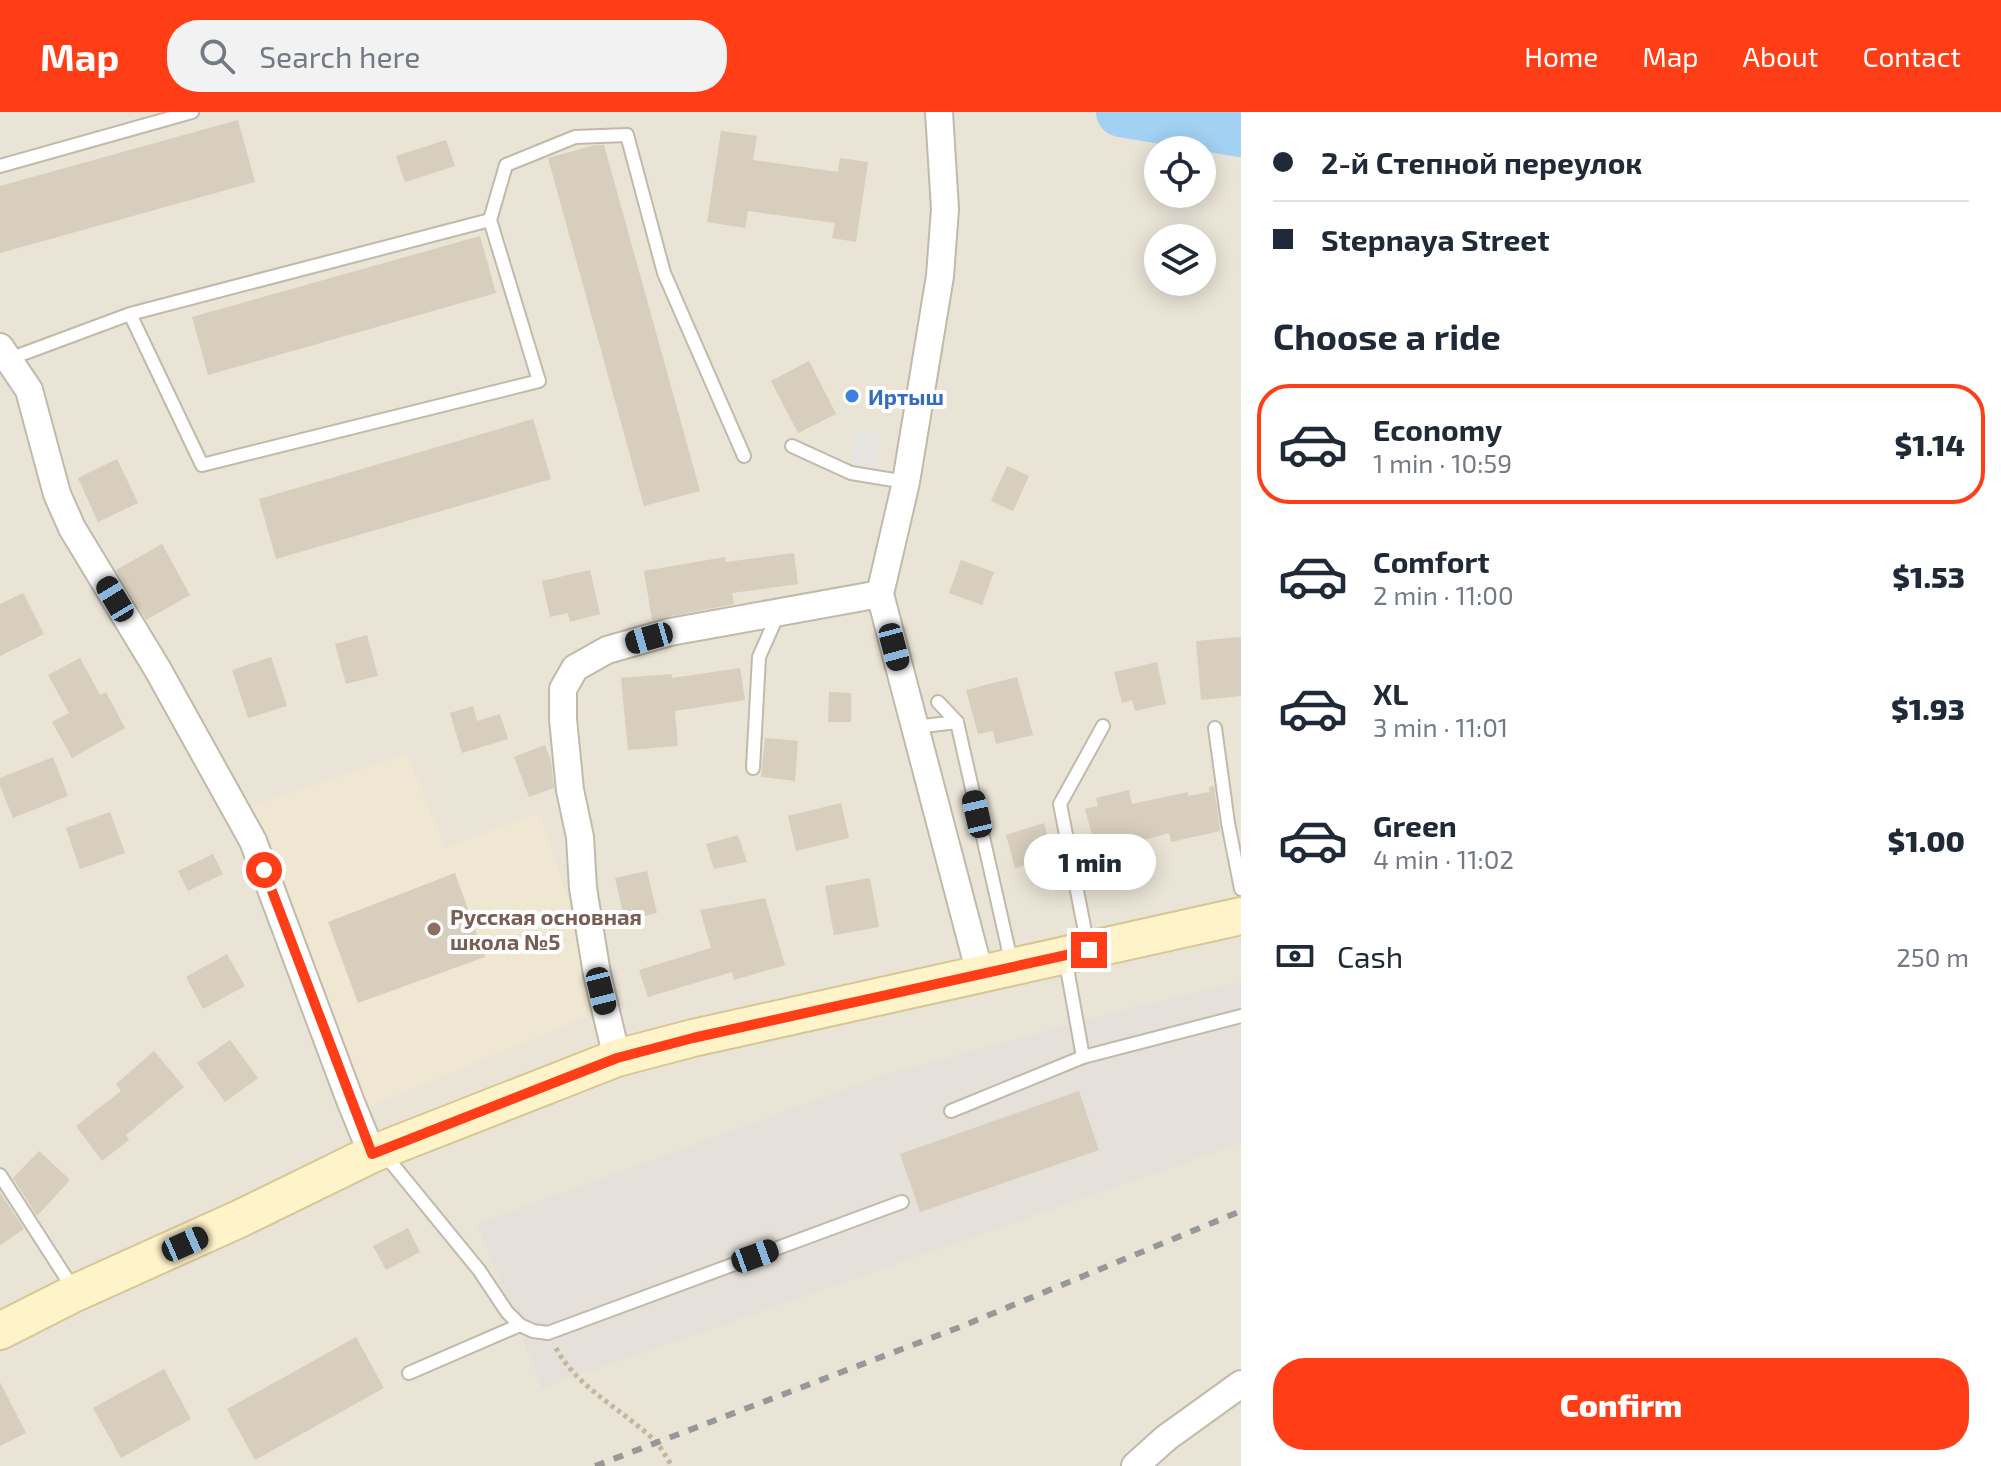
<!DOCTYPE html>
<html lang="en">
<head>
<meta charset="utf-8">
<style>
	:root { --surface:#fff; --page:#f2f2f3; --text:#1f2937; --muted:#747a83; --line:#e0e1e3; --accent:#ff3d16 }
	body { margin:0; font-family:"Exo 2",sans-serif; background:var(--page); color:var(--text); height:100vh; display:flex; flex-direction:column; font-size:30px; white-space:nowrap }
	* { box-sizing:border-box; margin:0 }
	p { font-size:26px; color:var(--muted) }
	.icon { flex:none; width:44px; height:44px; fill:none; stroke:currentColor; stroke-width:2; stroke-linecap:round; stroke-linejoin:round }
	.map { position:relative; flex:1; overflow:hidden }
	.panel { display:flex; flex-direction:column; background:var(--surface); width:760px }
	.panel>* { flex:none }
	.hud { display:grid; align-content:center; height:176px; padding:0 32px; background:var(--surface) }
	.tools { position:absolute; left:1144px; top:24px; display:grid; gap:16px }
	.tools a { display:grid; place-items:center; width:72px; height:72px; border-radius:50%; background:var(--surface); box-shadow:0 4px 20px #0003; font-size:40px }
	.end { position:absolute; width:36px; height:36px; margin:-18px; border:10px solid #ff3d16; background:#fff; box-shadow:0 0 0 4px #fff }
	.from { border-radius:50% }
	.bubble { position:absolute; height:56px; border-radius:28px; background:var(--surface); box-shadow:0 4px 20px #0003; font-size:26px; font-weight:800; line-height:56px; text-align:center }
	.car { position:absolute; width:24px; height:48px; margin:-24px -12px; border-radius:10px; box-shadow:0 0 6px 2px #0007; background:linear-gradient(#222 24%,#8ab4d8 0 40%,#222 0 76%,#8ab4d8 0 86%,#222 0) }
	.hud b { display:flex; align-items:center; gap:28px; height:76px; font-size:30px }
	.hud b+b { border-top:2px solid var(--line) }
	.hud i { width:20px; height:20px; background:var(--text) }
	ul { padding:0; list-style:none }
	li { display:flex; align-items:center; gap:24px; height:120px; margin:0 16px 12px; padding:0 16px; border:4px solid transparent; border-radius:32px }
	li div { flex:1 }
	li b { display:block; font-size:30px }
	li em { font-style:normal; font-weight:800 }
	li.selected { border-color:var(--accent) }
	li>.icon { width:72px; height:72px; stroke-width:1.5 }
	h2 { padding:0 32px; font-size:36px; line-height:96px }
	.pay { display:flex; align-items:center; gap:20px; height:88px; padding:0 32px; font-size:30px }
	.pay p { margin-inline-start:auto }
	.cta { display:flex; gap:16px; margin-top:auto; padding:16px 32px }
	.cta a { flex:1; height:92px; border-radius:32px; background:var(--accent); color:#fff; font-size:32px; font-weight:800; line-height:92px; text-align:center }
	header { display:flex; align-items:center; gap:48px; box-sizing:border-box; height:112px; padding:0 40px; background:var(--accent); color:#fff }
	header strong { font-size:38px }
	nav { display:flex; gap:44px; margin-inline-start:auto; font-size:28px }
	.search { width:560px; height:72px; background:var(--page); display:flex; align-items:center; gap:20px; box-sizing:border-box; padding:0 28px; border-radius:32px; color:var(--muted); font-size:30px }
	main { display:flex; flex:1; min-height:0 }
	.map>svg:first-child { display:block }
	.residential { fill:#e9e4d6; fill-rule:evenodd }
	.industrial { fill:#e5e0da }
	.education { fill:#efe7d2 }
	.parking { fill:#e6e4e0 }
	.lines { fill:none; stroke-linecap:round; stroke-linejoin:round }
	.river { stroke:#a2d1f4; stroke-width:50 }
	.building { fill:#d7cebd }
	.lane-casing { stroke:#c1baaa; stroke-width:16 }
	.street-casing { stroke:#c1baaa; stroke-width:30 }
	.secondary-casing { stroke:#d7c796; stroke-width:40 }
	.path { stroke:#c4b69b; stroke-width:5; stroke-dasharray:4 4; stroke-linecap:butt }
	.lane { stroke:#fff; stroke-width:12 }
	.street { stroke:#fff; stroke-width:26 }
	.secondary { stroke:#fff3c9; stroke-width:36 }
	.rail { stroke:#989898; stroke-width:6; stroke-dasharray:10 10; stroke-linecap:butt }
	.route { stroke:#ff3d16; stroke-width:10 }
	.shop-dot { fill:#3f7fe0; stroke:#fff; stroke-width:3 }
	.education-dot { fill:#8d6e63; stroke:#fff; stroke-width:3 }
	.labels { text-anchor:middle; dominant-baseline:central; stroke-width:8; stroke-linejoin:round; paint-order:stroke }
	.shop-label { font-size:22px; font-weight:bold; fill:#366cbe; stroke:#fff; text-anchor:start }
	.education-label { font-size:22px; font-weight:bold; fill:#785e54; stroke:#fff; text-anchor:start }
</style>
</head>
<body>
<header>
<strong>Map</strong>
<div class="search"><svg class="icon" aria-label="search" viewBox="0 0 24 24"><circle cx="10" cy="10" r="6"/><path d="M15 15l6 6"/></svg>Search here</div>
<nav><a>Home</a><a>Map</a><a>About</a><a>Contact</a></nav>
</header>
<main>
<div class="map">
<svg width="1241" height="1354" viewBox="0 0 1241 1354">
	<rect width="100%" height="100%" fill="#f5f1e9"/>
	<path class="residential" d="M 0,0 L 1241,0 L 1241,1354 L 0,1354 ZM 1158,38 L 1202,38 L 1202,82 L 1158,82 ZM 1158,126 L 1202,126 L 1202,170 L 1158,170 Z"/>
	<path class="industrial" d="M 1241,870 L 1241,1031 L 542,1276 L 477,1112 L 884,963 L 1126,897 Z"/>
	<path class="education" d="M 407,642 L 445,736 L 539,701 L 605,897 L 366,996 L 241,698 Z"/>
	<path class="parking" d="M 857,318 L 881,323 L 874,357 L 850,351 Z"/>
	<g class="lines">
		<path class="river" d="M 1121,0 L 1241,20"/>
	</g>
	<g class="building">
		<path d="M 238,8 L 255,70 L 0,141 L 0,74 Z"/>
		<path d="M 721,19 L 757,24 L 753,48 L 838,60 L 840,46 L 868,50 L 856,130 L 832,126 L 835,111 L 748,99 L 745,116 L 707,110 Z"/>
		<path d="M 446,28 L 455,54 L 405,70 L 396,44 Z"/>
		<path d="M 595,33 L 604,33 L 700,379 L 644,394 L 548,46 Z"/>
		<path d="M 480,124 L 496,181 L 208,263 L 192,205 Z"/>
		<path d="M 809,249 L 836,302 L 798,321 L 771,269 Z"/>
		<path d="M 533,307 L 551,367 L 276,447 L 259,387 Z"/>
		<path d="M 117,347 L 138,391 L 98,410 L 78,366 Z"/>
		<path d="M 1007,354 L 1029,364 L 1013,399 L 991,389 Z"/>
		<path d="M 162,432 L 190,483 L 146,508 L 116,458 Z"/>
		<path d="M 794,441 L 798,472 L 732,481 L 734,492 L 652,508 L 644,459 L 725,445 L 726,450 Z"/>
		<path d="M 961,448 L 994,460 L 982,493 L 949,481 Z"/>
		<path d="M 590,458 L 600,502 L 570,510 L 568,501 L 550,505 L 542,469 Z"/>
		<path d="M 23,481 L 44,522 L 0,544 L 0,492 Z"/>
		<path d="M 367,523 L 378,564 L 346,572 L 335,532 Z"/>
		<path d="M 1241,525 L 1241,584 L 1201,588 L 1196,529 Z"/>
		<path d="M 271,545 L 287,594 L 248,606 L 232,558 Z"/>
		<path d="M 80,546 L 100,583 L 106,580 L 125,616 L 72,646 L 52,610 L 69,601 L 48,563 Z"/>
		<path d="M 1157,550 L 1166,592 L 1135,599 L 1132,588 L 1122,591 L 1114,560 Z"/>
		<path d="M 740,556 L 745,588 L 675,599 L 678,634 L 628,638 L 621,566 L 672,562 L 672,566 Z"/>
		<path d="M 1017,565 L 1033,623 L 996,632 L 993,619 L 978,622 L 966,578 Z"/>
		<path d="M 829,580 L 851,581 L 851,610 L 828,610 Z"/>
		<path d="M 473,594 L 477,609 L 500,602 L 508,627 L 462,641 L 450,601 Z"/>
		<path d="M 765,626 L 798,629 L 795,669 L 761,665 Z"/>
		<path d="M 545,633 L 551,649 L 554,676 L 529,685 L 514,645 Z"/>
		<path d="M 53,645 L 68,684 L 13,706 L 0,674 L 0,666 Z"/>
		<path d="M 1214,674 L 1220,719 L 1171,730 L 1169,721 L 1097,741 L 1085,697 L 1098,694 L 1096,686 L 1129,678 L 1132,692 L 1188,680 L 1188,684 L 1210,680 L 1209,675 Z"/>
		<path d="M 841,691 L 849,726 L 796,739 L 788,704 Z"/>
		<path d="M 110,700 L 125,741 L 80,757 L 66,716 Z"/>
		<path d="M 1044,711 L 1056,754 L 1030,762 L 1028,752 L 1015,756 L 1006,723 Z"/>
		<path d="M 738,723 L 747,750 L 714,757 L 706,732 Z"/>
		<path d="M 213,742 L 223,762 L 188,779 L 178,759 Z"/>
		<path d="M 647,759 L 657,801 L 625,809 L 615,766 Z"/>
		<path d="M 455,761 L 485,845 L 358,891 L 328,810 Z"/>
		<path d="M 870,766 L 879,815 L 834,823 L 825,774 Z"/>
		<path d="M 765,786 L 785,853 L 734,868 L 732,860 L 648,885 L 639,858 L 711,836 L 700,798 Z"/>
		<path d="M 227,842 L 245,874 L 203,897 L 186,865 Z"/>
		<path d="M 230,928 L 258,966 L 225,990 L 197,951 Z"/>
		<path d="M 154,939 L 184,975 L 126,1023 L 129,1028 L 102,1049 L 76,1014 L 121,979 L 116,972 Z"/>
		<path d="M 1079,979 L 1099,1038 L 920,1100 L 900,1042 Z"/>
		<path d="M 39,1039 L 70,1068 L 37,1104 L 13,1066 Z"/>
		<path d="M 0,1080 L 24,1117 L 0,1133 Z"/>
		<path d="M 408,1116 L 420,1140 L 386,1158 L 373,1134 Z"/>
		<path d="M 356,1225 L 384,1276 L 255,1348 L 227,1297 Z"/>
		<path d="M 164,1257 L 191,1307 L 121,1346 L 93,1296 Z"/>
		<path d="M 0,1270 L 26,1321 L 0,1334 Z"/>
	</g>
	<g class="lines">
		<g class="lane-casing">
			<g id="lane">
				<path d="M 0,54 L 192,0"/>
				<path d="M 490,108 L 506,53 L 575,25 L 627,23 L 664,161 L 744,344"/>
				<path d="M 9,247 L 130,202 L 490,108 L 539,269 L 202,353 L 130,202"/>
				<path d="M 792,334 L 851,361 L 906,370"/>
				<path d="M 957,610 L 1012,853"/>
				<path d="M 915,615 L 957,610 L 938,590"/>
				<path d="M 1215,616 L 1228,711 L 1241,777"/>
				<path d="M 753,656 L 759,545 L 778,502"/>
				<path d="M 1088,835 L 1060,692 L 1103,614"/>
				<path d="M 1065,845 L 1083,945"/>
				<path d="M 951,999 L 1083,945 L 1241,904"/>
				<path d="M 385,1043 L 479,1158 L 507,1200 L 520,1213 L 533,1219 L 548,1221 L 902,1090"/>
				<path d="M 0,1063 L 74,1178"/>
				<path d="M 409,1261 L 520,1213"/>
			</g>
		</g>
		<g class="street-casing">
			<g id="street">
				<path d="M 939,0 L 945,97 L 940,164 L 906,370 L 880,482 L 980,862"/>
				<path d="M 0,235 L 29,278 L 57,382 L 72,416 L 158,558 L 253,729 L 350,988 L 372,1042"/>
				<path d="M 617,946 L 597,862 L 583,776 L 580,725 L 570,678 L 563,607 L 563,577 L 575,556 L 607,538 L 670,520 L 880,482"/>
				<path d="M 1135,1354 L 1166,1326 L 1241,1272"/>
			</g>
		</g>
		<g class="secondary-casing">
			<path id="secondary" d="M 0,1219 L 75,1181 L 239,1107 L 372,1042 L 617,946 L 693,926 L 1241,804"/>
		</g>
		<path class="path" d="M 556,1236 C 577,1276 622,1297 654,1328 C 661,1335 666,1345 672,1354"/>
		<use href="#lane" class="lane"/>
		<use href="#street" class="street"/>
		<use href="#secondary" class="secondary"/>
		<path class="rail" d="M 595,1354 L 960,1215 L 1241,1099"/>
	</g>
	<g class="lines">
		<path class="route" d="M 264,758 L 372,1042 L 617,946 L 693,926 L 1089,838"/>
	</g>
	<circle class="shop-dot" cx="852" cy="284" r="8"/>
	<circle class="education-dot" cx="434" cy="817" r="8"/>
	<g class="labels">
		<g class="shop-label">
			<text x="868" y="284">Иртыш</text>
		</g>
		<g class="education-label">
			<text x="450" y="804">Русская основная<tspan x="450" dy="25">школа №5</tspan></text>
		</g>
	</g>
</svg>
<div class="tools">
<a><svg class="icon" aria-label="locate" viewBox="0 0 24 24"><circle cx="12" cy="12" r="6"/><path d="M12 2v4M12 18v4M2 12h4M18 12h4"/></svg></a>
<a><svg class="icon" aria-label="layers" viewBox="0 0 24 24"><path d="M12 4l9 5-9 5-9-5zM3 14l9 5 9-5"/></svg></a>
</div>
<i class="end from" style="left:264px;top:758px"></i>
<i class="end" style="left:1089px;top:838px"></i>
<div class="bubble" style="left:1024px;top:722px;width:132px">1 min</div>
<i class="car" style="left:115px;top:487px;rotate:329deg"></i>
<i class="car" style="left:649px;top:526px;rotate:254deg"></i>
<i class="car" style="left:894px;top:535px;rotate:165deg"></i>
<i class="car" style="left:977px;top:702px;rotate:347deg"></i>
<i class="car" style="left:601px;top:879px;rotate:166deg"></i>
<i class="car" style="left:185px;top:1132px;rotate:66deg"></i>
<i class="car" style="left:755px;top:1144px;rotate:70deg"></i>
</div>
<section class="panel">
<div class="hud">
<b><i class="from"></i>2-й Степной переулок</b>
<b><i></i>Stepnaya Street</b>
</div>
<h2>Choose a ride</h2>
<ul>
<li class="selected"><svg class="icon" aria-label="car" viewBox="0 0 24 24"><path d="M5 17H2v-5l4-1 3-4h7l3 4 3 1v5h-3M9 17h6M6 11h13"/><circle cx="7" cy="17" r="2"/><circle cx="17" cy="17" r="2"/></svg><div><b>Economy</b><p>1 min · 10:59</p></div><em>$1.14</em></li>
<li><svg class="icon" aria-label="car" viewBox="0 0 24 24"><path d="M5 17H2v-5l4-1 3-4h7l3 4 3 1v5h-3M9 17h6M6 11h13"/><circle cx="7" cy="17" r="2"/><circle cx="17" cy="17" r="2"/></svg><div><b>Comfort</b><p>2 min · 11:00</p></div><em>$1.53</em></li>
<li><svg class="icon" aria-label="car" viewBox="0 0 24 24"><path d="M5 17H2v-5l4-1 3-4h7l3 4 3 1v5h-3M9 17h6M6 11h13"/><circle cx="7" cy="17" r="2"/><circle cx="17" cy="17" r="2"/></svg><div><b>XL</b><p>3 min · 11:01</p></div><em>$1.93</em></li>
<li><svg class="icon" aria-label="car" viewBox="0 0 24 24"><path d="M5 17H2v-5l4-1 3-4h7l3 4 3 1v5h-3M9 17h6M6 11h13"/><circle cx="7" cy="17" r="2"/><circle cx="17" cy="17" r="2"/></svg><div><b>Green</b><p>4 min · 11:02</p></div><em>$1.00</em></li>
</ul>
<div class="pay"><svg class="icon" aria-label="cash" viewBox="0 0 24 24"><path d="M3 7h18v10H3z"/><circle cx="12" cy="12" r="2"/></svg>Cash<p>250 m</p></div>
<div class="cta"><a>Confirm</a></div>
</section>
</main>
</body>
</html>
